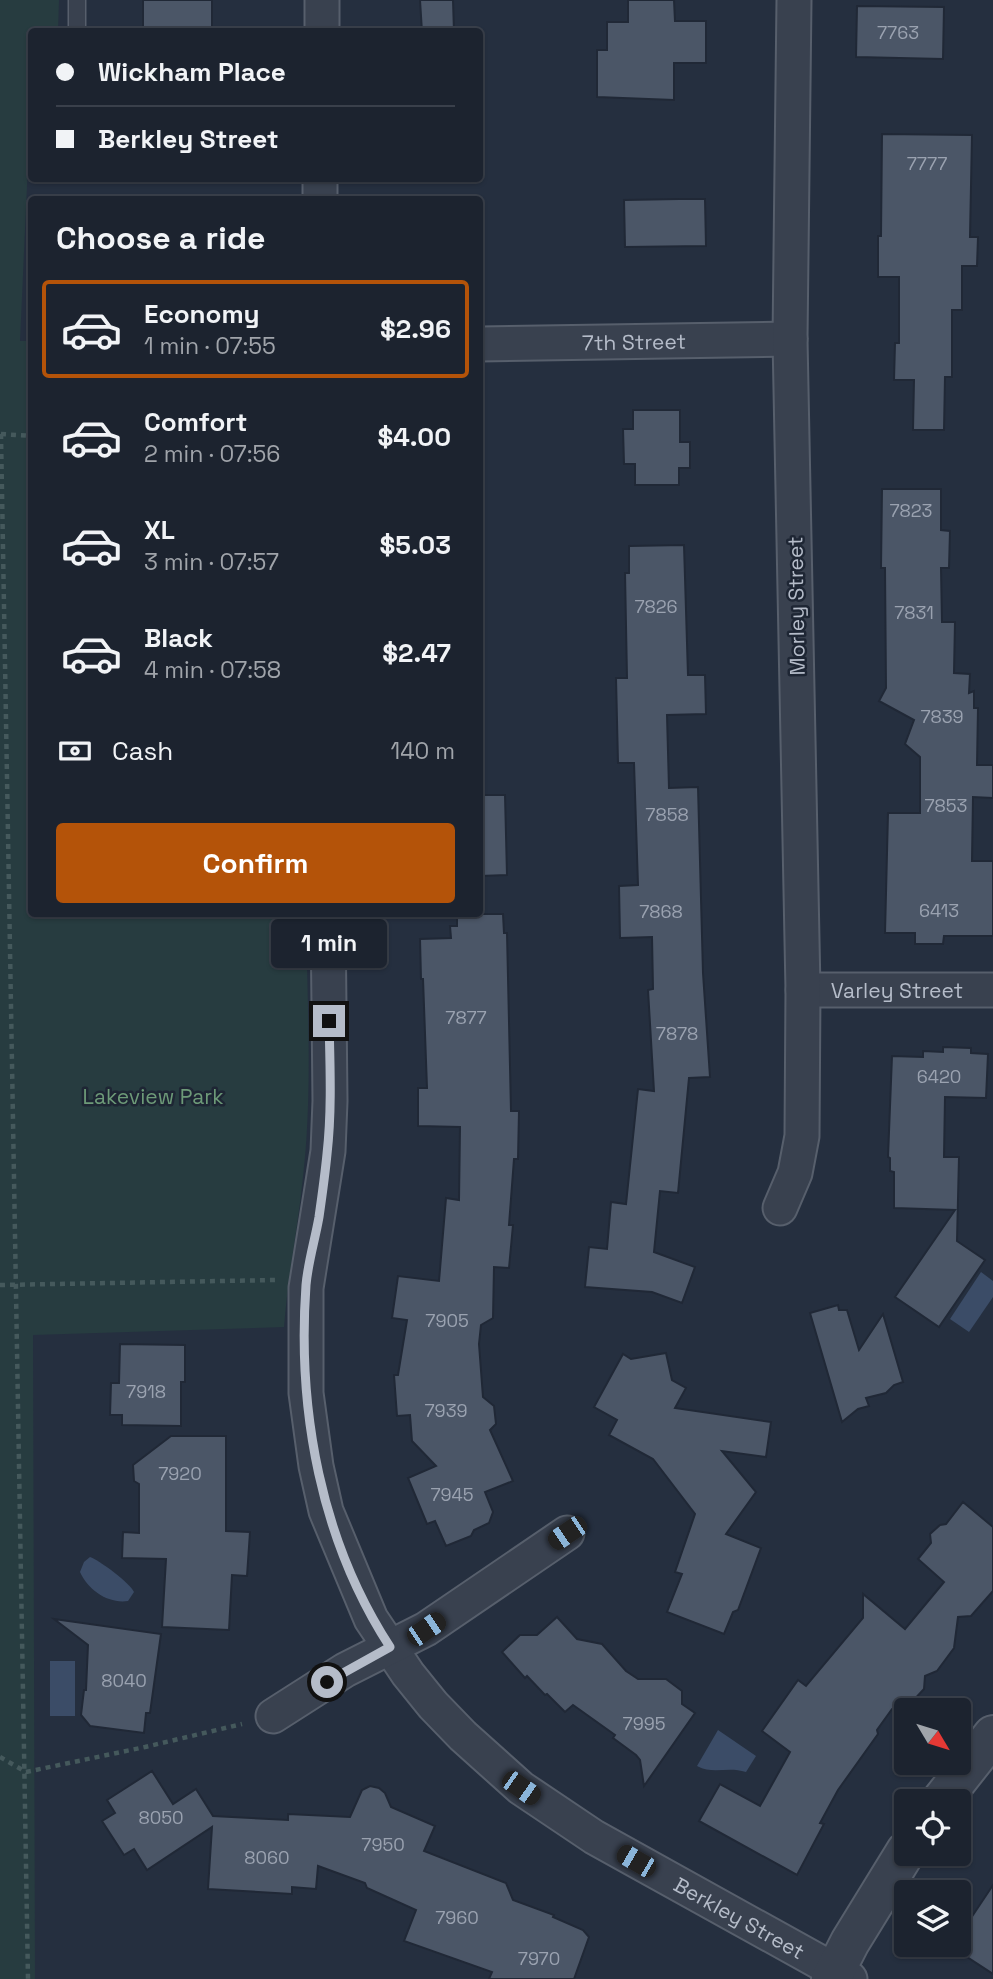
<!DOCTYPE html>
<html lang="en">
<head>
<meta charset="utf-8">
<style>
	:root { --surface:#1c232f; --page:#252b37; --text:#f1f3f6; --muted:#a0a4aa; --line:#3a404b; --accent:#b45309 }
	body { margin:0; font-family:"Space Grotesk",sans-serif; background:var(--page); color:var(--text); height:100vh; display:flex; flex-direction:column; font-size:26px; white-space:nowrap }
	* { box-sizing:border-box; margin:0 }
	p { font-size:23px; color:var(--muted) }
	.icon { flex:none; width:38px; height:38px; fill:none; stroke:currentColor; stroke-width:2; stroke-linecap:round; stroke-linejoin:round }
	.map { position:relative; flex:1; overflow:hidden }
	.side { position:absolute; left:28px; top:196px; width:455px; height:721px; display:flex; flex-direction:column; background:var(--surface); border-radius:7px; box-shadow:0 2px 5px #0004,0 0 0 2px var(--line) }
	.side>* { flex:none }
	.hud { position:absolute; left:28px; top:28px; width:455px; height:154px; border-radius:7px; box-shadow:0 2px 5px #0004,0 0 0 2px var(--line); display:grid; align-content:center; height:154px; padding:0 28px; background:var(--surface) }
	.needle { width:46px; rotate:128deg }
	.buttons { position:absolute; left:894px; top:1698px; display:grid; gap:14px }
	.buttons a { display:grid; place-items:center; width:77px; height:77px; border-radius:7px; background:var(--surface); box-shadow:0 2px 5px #0004,0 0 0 2px var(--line); font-size:35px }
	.end { position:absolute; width:32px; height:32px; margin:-16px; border:9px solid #b5bcc9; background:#111; box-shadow:0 0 0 4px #111 }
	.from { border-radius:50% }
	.bubble { position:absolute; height:49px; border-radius:7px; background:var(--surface); box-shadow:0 2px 5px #0004,0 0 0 2px var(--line); font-size:23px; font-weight:600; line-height:49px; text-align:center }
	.car { position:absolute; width:21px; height:42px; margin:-21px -10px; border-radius:9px; box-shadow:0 0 5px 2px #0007; background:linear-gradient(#222 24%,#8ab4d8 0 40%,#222 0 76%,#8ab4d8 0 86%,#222 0) }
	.hud b { display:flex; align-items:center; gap:24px; height:66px; font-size:26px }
	.hud b+b { border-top:2px solid var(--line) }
	.hud i { width:18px; height:18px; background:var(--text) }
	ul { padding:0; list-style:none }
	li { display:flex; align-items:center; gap:21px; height:98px; margin:0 14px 10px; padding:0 14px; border:4px solid transparent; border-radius:7px }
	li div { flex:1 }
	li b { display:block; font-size:26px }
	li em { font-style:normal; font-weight:600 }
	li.selected { border-color:var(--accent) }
	li>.icon { width:63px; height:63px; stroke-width:1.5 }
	h2 { padding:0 28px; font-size:32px; line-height:84px }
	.pay { display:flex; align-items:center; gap:18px; height:77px; padding:0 28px; font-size:26px }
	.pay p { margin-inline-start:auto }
	.primary-button { display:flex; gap:14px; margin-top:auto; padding:14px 28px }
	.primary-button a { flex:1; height:80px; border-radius:7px; background:var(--accent); color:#fff; font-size:28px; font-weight:600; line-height:80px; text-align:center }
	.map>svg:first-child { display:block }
	.green { fill:#273c40 }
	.water { fill:#3b4c67 }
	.building { fill:#4b5667; stroke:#202836; stroke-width:2 }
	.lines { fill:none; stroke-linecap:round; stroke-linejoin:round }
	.service-casing { stroke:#575f6c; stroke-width:19 }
	.minor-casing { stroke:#575f6c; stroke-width:37 }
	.tertiary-casing { stroke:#575f6c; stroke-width:42 }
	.path { stroke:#45595c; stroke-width:4.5; stroke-dasharray:5 5; stroke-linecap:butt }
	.service { stroke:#39414f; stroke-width:16 }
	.minor { stroke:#39414f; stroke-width:33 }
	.tertiary { stroke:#39414f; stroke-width:38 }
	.route { stroke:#b5bcc9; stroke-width:9 }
	.labels { text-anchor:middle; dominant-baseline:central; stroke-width:5; stroke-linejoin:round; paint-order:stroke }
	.number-label { font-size:18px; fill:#9aa2b0 }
	.street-label { font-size:21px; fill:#b5bcc9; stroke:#1e2634 }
	.park-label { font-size:21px; fill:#6d9a78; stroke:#1e2634 }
</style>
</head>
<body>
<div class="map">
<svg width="993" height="1979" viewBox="0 0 993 1979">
	<rect width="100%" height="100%" fill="#252f3f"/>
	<path class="green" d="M 0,0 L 59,0 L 58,31 L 32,32 L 31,97 L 20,341 L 32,341 L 32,914 L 306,914 C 307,1001 313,1090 303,1177 C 298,1227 288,1276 284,1327 L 33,1335 L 35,1979 L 0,1979 Z"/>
	<g class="water">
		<path d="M 981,1272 L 993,1281 L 993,1297 L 969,1332 L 950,1319 Z"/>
		<path d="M 90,1557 C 99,1560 130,1583 134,1592 L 128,1601 C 108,1604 88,1590 80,1572 L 84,1562 Z"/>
		<rect x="50" y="1661" width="25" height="55"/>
		<path d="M 718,1730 L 756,1756 L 746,1772 C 727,1766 714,1775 697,1766 Z"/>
	</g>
	<g class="building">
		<rect x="143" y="0" width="69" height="32"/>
		<path d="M 420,0 L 453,0 L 454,32 L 422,32 Z"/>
		<path d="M 628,0 L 674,0 L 675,21 L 706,21 L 706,63 L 674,63 L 674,100 L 597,97 L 597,50 L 607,50 L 607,22 L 628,22 Z"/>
		<path d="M 857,6 L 944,7 L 943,59 L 856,57 Z"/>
		<path d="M 882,134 L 972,135 L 970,237 L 978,237 L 977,266 L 962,266 L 962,310 L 952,310 L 952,377 L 945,377 L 944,430 L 913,430 L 914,380 L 894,380 L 895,343 L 899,343 L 899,277 L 878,277 L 878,236 L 881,236 Z"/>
		<path d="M 679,199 L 705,199 L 706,246 L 625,247 L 624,200 Z"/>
		<path d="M 633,410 L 680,410 L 680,442 L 690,442 L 690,468 L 679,468 L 679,485 L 635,485 L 635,464 L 624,464 L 623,429 L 633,429 Z"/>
		<path d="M 882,489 L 941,489 L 941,530 L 950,531 L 949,568 L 941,568 L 942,622 L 955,622 L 954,673 L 970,674 L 969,693 L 974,691 L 974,708 L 978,708 L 977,765 L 993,765 L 993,798 L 973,797 L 972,861 L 993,861 L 993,936 L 944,936 L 943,944 L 915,944 L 915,933 L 885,933 L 888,813 L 920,813 L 920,757 L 905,744 L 914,720 L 879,701 L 886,688 L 885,568 L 881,568 Z"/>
		<path d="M 684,545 L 688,675 L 705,675 L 706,714 L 667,715 L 669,788 L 698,787 L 703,973 L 710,1077 L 689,1078 L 678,1193 L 660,1191 L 654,1252 L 695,1267 L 682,1303 L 652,1292 L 585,1287 L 589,1247 L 607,1249 L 611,1202 L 626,1204 L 638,1089 L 654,1091 L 648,990 L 653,989 L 652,937 L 620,938 L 619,886 L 638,885 L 634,763 L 618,763 L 616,678 L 627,678 L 625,573 L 629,573 L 629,546 Z"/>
		<path d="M 480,795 L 505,795 L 507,875 L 480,876 Z"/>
		<path d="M 457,914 L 503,914 L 504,933 L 507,933 L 511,1111 L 519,1111 L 518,1159 L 514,1159 L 509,1225 L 513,1225 L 509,1268 L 494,1267 L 493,1318 L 481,1325 L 479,1344 L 483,1397 L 494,1406 L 496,1424 L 490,1430 L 513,1481 L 485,1492 L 493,1512 L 489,1523 L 474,1530 L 471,1536 L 446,1546 L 435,1521 L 427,1524 L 408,1478 L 436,1466 L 412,1441 L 410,1415 L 397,1416 L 394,1375 L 398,1375 L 407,1320 L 392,1318 L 398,1276 L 439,1281 L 446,1198 L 459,1200 L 460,1127 L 418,1126 L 418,1088 L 427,1088 L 423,979 L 421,979 L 420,939 L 451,938 L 450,926 L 457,926 Z"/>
		<path d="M 943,1047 L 971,1048 L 971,1053 L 988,1054 L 986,1098 L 945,1097 L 944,1157 L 959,1157 L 957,1241 L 985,1260 L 939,1327 L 895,1297 L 955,1210 L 894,1208 L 894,1172 L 890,1171 L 890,1158 L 888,1157 L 892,1056 L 923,1057 L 923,1051 L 943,1052 Z"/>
		<path d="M 838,1305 L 839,1310 L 847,1310 L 859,1350 L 883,1314 L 903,1382 L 894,1385 L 886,1393 L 866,1398 L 869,1406 L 858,1409 L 842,1422 L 810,1313 Z"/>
		<path d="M 120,1344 L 185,1345 L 185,1382 L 181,1382 L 181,1426 L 122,1425 L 122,1415 L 110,1415 L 111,1383 L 119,1383 Z"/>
		<path d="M 666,1353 L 672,1380 L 686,1388 L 675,1408 L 771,1422 L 766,1457 L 722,1451 L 756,1492 L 726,1534 L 761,1548 L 738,1610 L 733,1612 L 724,1634 L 667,1612 L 682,1574 L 675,1572 L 695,1514 L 653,1459 L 609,1435 L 617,1420 L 594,1407 L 623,1354 L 631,1359 Z"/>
		<path d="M 171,1436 L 226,1436 L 226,1531 L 250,1532 L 247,1576 L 232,1575 L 229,1630 L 162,1627 L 166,1559 L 122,1558 L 123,1532 L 139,1533 L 139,1484 L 134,1481 L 133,1465 Z"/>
		<path d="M 963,1502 L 993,1527 L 993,1591 L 971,1616 L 958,1617 L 954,1648 L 937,1671 L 925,1676 L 924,1689 L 911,1703 L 892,1709 L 877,1730 L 878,1734 L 838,1790 L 820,1823 L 824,1824 L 797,1875 L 699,1821 L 720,1784 L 760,1806 L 790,1752 L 762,1731 L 798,1680 L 806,1686 L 863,1618 L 863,1594 L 905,1629 L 944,1582 L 918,1559 L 931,1543 L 930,1534 L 940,1525 L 946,1524 Z"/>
		<path d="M 557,1617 L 577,1639 L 602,1644 L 626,1671 L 638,1679 L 666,1679 L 682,1691 L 682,1704 L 695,1713 L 644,1786 L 640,1760 L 636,1755 L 613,1738 L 615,1735 L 573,1705 L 565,1712 L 547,1694 L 545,1695 L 527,1676 L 525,1678 L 502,1652 L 520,1635 L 537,1635 Z"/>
		<path d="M 54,1619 L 161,1634 L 150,1713 L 146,1713 L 144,1733 L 90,1726 L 81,1715 L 84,1690 L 86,1690 L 88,1645 Z"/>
		<path d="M 152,1771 L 173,1804 L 196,1789 L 213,1816 L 288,1820 L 288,1814 L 350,1817 L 362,1790 L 370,1786 L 379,1788 L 385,1793 L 391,1807 L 435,1826 L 424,1851 L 506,1883 L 513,1900 L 554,1915 L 553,1917 L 583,1930 L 589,1937 L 574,1979 L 489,1979 L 492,1972 L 404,1941 L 416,1910 L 367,1888 L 365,1883 L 318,1866 L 316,1889 L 292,1887 L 292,1894 L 208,1889 L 212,1827 L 147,1870 L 134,1849 L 124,1855 L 102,1821 L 115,1813 L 107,1800 Z"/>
		<path d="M 993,1885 L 993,1974 L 961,1953 L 962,1949 L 955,1944 L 959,1944 L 959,1936 Z"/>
	</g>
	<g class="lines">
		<g class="service-casing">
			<path id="service" d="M 77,0 L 77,28"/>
		</g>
		<g class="minor-casing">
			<g id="minor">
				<path d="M 322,32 L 322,0"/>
				<path d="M 320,200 L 320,178"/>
				<path id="s1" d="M 480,344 L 790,339"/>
				<path id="s2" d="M 328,914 L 330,1101 L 328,1151 L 306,1288 L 306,1393 L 316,1466 L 326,1511 L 371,1619 L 408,1674 L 433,1705 L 463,1736 L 521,1788 L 594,1837 L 850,1979"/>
				<path id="s3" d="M 803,990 L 993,990"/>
				<path d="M 780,1208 L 795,1173 L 802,1136 L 803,990 L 790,339 L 794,0"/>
				<path d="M 273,1716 L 345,1670 L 426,1629 L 567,1533"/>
			</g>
		</g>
		<g class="tertiary-casing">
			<g id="tertiary">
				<path d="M 941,1801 L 993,1735"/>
				<path d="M 831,1979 L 850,1942 L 906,1851"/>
			</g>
		</g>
		<g class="path">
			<path d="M 1,434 L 28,1979"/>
			<path d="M 1,434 L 32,436"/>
			<path d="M 0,1285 L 276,1280"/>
			<path d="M 0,1757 L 26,1772 L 145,1747 L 242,1724"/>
		</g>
		<use href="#service" class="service"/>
		<use href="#minor" class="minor"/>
		<use href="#tertiary" class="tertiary"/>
	</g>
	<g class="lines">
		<path class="route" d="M 327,1682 L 390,1647 C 321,1541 297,1411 306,1285 C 308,1262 315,1240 319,1217 C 322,1196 325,1175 327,1154 C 332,1110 330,1065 329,1021"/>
	</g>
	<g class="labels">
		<g class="number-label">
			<text x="898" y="32">7763</text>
			<text x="927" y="163">7777</text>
			<text x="911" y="510">7823</text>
			<text x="656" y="606">7826</text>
			<text x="914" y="612">7831</text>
			<text x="942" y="716">7839</text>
			<text x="946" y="805">7853</text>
			<text x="667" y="814">7858</text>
			<text x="939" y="910">6413</text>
			<text x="661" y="911">7868</text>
			<text x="466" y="1017">7877</text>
			<text x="677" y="1033">7878</text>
			<text x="939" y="1076">6420</text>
			<text x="447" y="1320">7905</text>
			<text x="146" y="1391">7918</text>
			<text x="446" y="1410">7939</text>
			<text x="180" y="1473">7920</text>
			<text x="452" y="1494">7945</text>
			<text x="124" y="1680">8040</text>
			<text x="644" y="1723">7995</text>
			<text x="161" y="1817">8050</text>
			<text x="383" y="1844">7950</text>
			<text x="267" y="1857">8060</text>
			<text x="457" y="1917">7960</text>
			<text x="539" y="1958">7970</text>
		</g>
		<g class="street-label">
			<text stroke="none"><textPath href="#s1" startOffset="154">7th Street</textPath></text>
			<text transform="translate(796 606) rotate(-91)">Morley Street</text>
			<text stroke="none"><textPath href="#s3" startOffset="94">Varley Street</textPath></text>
			<text stroke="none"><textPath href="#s2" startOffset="1199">Berkley Street</textPath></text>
		</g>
		<g class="park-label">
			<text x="153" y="1096">Lakeview Park</text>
		</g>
	</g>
</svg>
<div class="buttons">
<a><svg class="needle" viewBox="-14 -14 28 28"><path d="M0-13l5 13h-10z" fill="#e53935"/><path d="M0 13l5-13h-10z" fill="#a0a4aa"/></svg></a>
<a><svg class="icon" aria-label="locate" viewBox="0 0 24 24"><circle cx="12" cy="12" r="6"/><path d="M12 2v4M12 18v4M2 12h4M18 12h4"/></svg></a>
<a><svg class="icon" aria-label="layers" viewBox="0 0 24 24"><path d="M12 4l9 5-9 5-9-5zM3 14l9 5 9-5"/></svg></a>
</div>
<i class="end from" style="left:327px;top:1682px"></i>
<i class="end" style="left:329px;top:1021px"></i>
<div class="bubble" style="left:271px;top:919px;width:116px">1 min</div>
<i class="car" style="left:567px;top:1533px;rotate:236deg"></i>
<i class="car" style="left:426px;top:1629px;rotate:56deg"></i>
<i class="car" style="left:521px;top:1788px;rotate:125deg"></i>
<i class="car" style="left:636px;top:1861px;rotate:300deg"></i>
<div class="hud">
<b><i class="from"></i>Wickham Place</b>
<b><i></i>Berkley Street</b>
</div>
<section class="side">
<h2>Choose a ride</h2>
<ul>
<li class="selected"><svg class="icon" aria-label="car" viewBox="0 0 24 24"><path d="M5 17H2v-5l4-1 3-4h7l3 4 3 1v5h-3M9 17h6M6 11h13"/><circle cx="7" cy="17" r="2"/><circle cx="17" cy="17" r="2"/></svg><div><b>Economy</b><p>1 min · 07:55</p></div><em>$2.96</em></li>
<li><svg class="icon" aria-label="car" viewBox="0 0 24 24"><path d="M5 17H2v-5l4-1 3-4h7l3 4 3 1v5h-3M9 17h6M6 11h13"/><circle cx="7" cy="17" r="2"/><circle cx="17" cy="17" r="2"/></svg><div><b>Comfort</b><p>2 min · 07:56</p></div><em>$4.00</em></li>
<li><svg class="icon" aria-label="car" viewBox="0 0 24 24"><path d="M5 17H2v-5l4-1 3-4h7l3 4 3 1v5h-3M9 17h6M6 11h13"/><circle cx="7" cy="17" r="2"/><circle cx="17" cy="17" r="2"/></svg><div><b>XL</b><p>3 min · 07:57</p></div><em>$5.03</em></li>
<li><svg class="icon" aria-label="car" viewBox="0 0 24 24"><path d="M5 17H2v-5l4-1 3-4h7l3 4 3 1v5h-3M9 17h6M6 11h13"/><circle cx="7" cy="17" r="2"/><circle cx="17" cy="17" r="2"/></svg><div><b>Black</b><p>4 min · 07:58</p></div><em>$2.47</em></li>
</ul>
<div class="pay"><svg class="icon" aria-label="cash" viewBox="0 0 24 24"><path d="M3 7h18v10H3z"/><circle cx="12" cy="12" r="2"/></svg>Cash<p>140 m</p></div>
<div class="primary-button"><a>Confirm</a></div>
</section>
</div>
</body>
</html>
